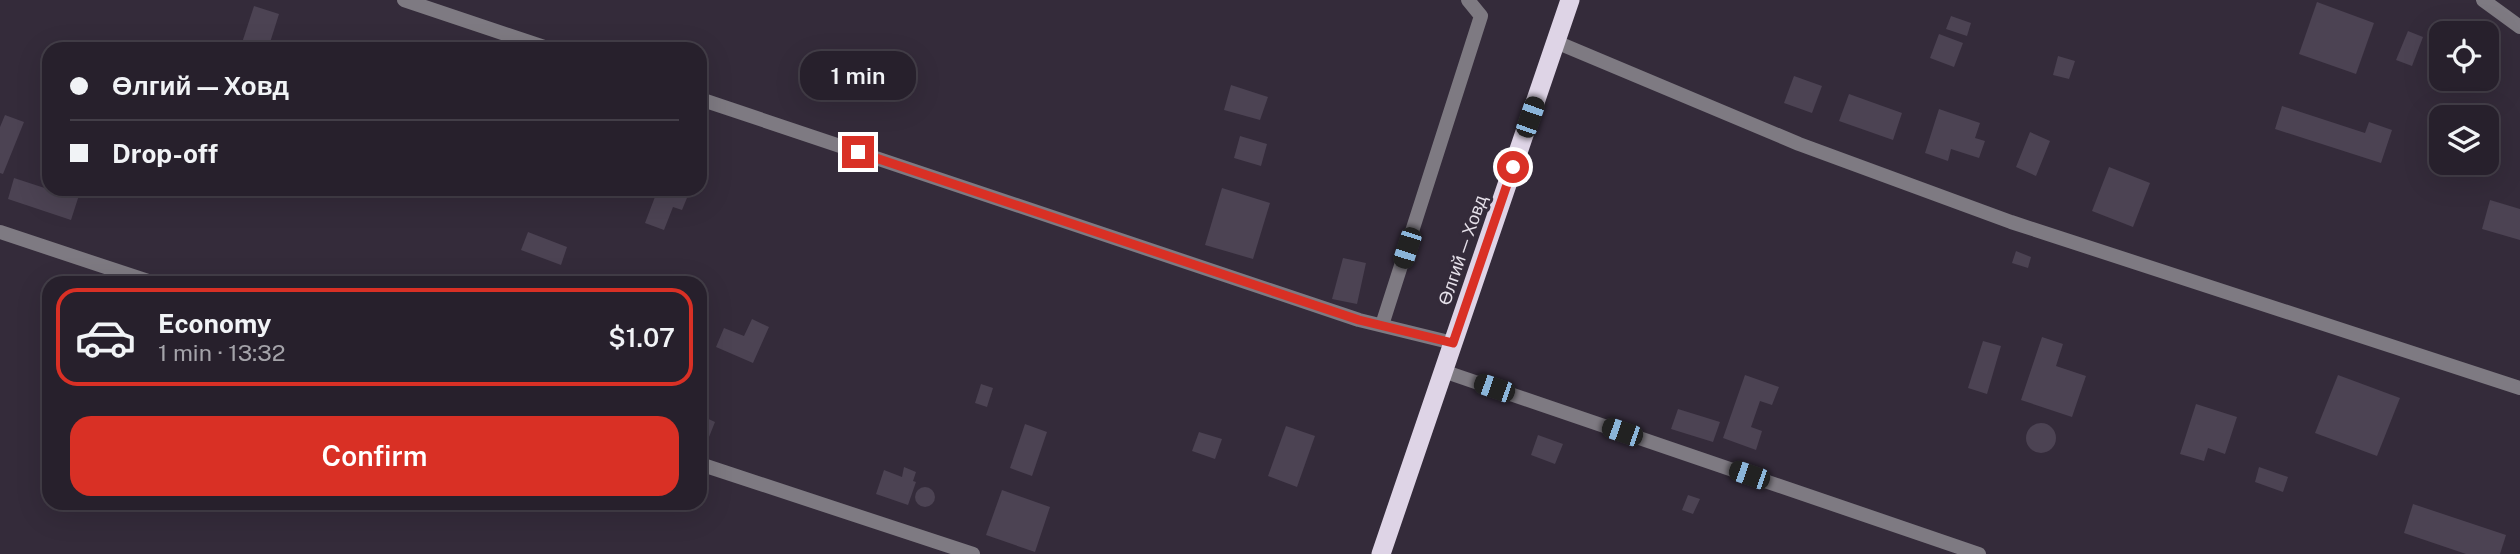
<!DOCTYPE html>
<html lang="en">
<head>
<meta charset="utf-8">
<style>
	:root { --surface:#27202c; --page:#332d38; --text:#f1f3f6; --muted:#a4a3a9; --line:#433e48; --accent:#d93025 }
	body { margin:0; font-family:"Public Sans",sans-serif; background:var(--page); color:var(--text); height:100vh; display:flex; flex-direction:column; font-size:26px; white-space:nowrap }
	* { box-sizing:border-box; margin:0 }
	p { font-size:23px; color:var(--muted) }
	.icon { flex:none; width:38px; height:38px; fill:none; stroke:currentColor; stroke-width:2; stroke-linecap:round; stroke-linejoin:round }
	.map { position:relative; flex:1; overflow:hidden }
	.side { position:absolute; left:42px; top:276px; width:665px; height:234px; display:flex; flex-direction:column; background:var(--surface); border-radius:21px; box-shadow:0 7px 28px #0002,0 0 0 2px var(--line) }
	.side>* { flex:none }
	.top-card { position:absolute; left:42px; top:42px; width:665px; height:154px; border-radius:21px; box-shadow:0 7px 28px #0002,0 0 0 2px var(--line); display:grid; align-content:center; height:154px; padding:0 28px; background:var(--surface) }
	.fabs { position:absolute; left:2429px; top:21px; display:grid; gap:14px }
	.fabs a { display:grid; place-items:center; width:70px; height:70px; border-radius:14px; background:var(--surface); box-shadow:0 7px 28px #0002,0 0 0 2px var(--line); font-size:35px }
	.end { position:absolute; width:32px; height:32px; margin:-16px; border:9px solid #d93025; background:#fff; box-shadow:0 0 0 4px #fff }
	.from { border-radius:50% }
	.bubble { position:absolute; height:49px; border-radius:21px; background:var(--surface); box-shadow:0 7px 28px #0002,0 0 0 2px var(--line); font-size:23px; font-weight:600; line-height:49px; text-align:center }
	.car { position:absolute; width:21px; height:42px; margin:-21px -10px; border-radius:9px; box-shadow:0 0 5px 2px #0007; background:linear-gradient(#222 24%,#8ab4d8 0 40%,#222 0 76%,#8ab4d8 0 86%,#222 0) }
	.top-card b { display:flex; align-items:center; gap:24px; height:66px; font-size:26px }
	.top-card b+b { border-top:2px solid var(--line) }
	.top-card i { width:18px; height:18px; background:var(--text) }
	ul { padding:12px 0 0; list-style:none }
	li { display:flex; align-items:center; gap:21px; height:98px; margin:0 14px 10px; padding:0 14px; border:4px solid transparent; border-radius:21px }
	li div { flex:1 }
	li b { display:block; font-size:26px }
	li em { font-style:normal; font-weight:600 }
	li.on { border-color:var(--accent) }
	li>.icon { width:63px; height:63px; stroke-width:1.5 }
	.primary-button { display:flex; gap:14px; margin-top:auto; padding:14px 28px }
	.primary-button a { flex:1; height:80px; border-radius:21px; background:var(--accent); color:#fff; font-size:28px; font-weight:600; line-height:80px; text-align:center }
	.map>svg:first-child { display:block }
	.building { fill:#4c4353 }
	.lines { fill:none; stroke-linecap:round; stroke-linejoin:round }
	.minor { stroke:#7e7a82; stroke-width:14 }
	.trunk { stroke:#ded4e6; stroke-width:19 }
	.route { stroke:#d93025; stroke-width:9 }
	.labels { text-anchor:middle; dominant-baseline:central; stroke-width:6; stroke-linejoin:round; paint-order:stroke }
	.street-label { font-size:18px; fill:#e6e1ea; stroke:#342b3a }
</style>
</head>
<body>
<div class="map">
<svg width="2520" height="554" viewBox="0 0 2520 554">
	<rect width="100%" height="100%" fill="#342b3a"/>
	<g class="building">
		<path d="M 2317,2 L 2374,23 L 2356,74 L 2299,54 Z"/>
		<path d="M 254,6 L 279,14 L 268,49 L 240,49 Z"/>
		<path d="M 1951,16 L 1971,23 L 1967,36 L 1946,29 Z"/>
		<path d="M 2408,31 L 2423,37 L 2412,66 L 2396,60 Z"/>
		<path d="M 1939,34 L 1963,43 L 1954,67 L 1930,58 Z"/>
		<path d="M 2058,56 L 2075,61 L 2069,79 L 2053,75 Z"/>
		<path d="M 1794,76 L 1822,86 L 1812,113 L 1784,103 Z"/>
		<path d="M 1231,85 L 1268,97 L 1260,120 L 1224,110 Z"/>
		<path d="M 1849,94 L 1902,113 L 1893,140 L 1839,121 Z"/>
		<path d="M 2282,106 L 2365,133 L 2369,122 L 2392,130 L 2381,163 L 2275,129 Z"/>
		<path d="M 1939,109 L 1980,123 L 1975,138 L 1985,141 L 1979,158 L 1951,149 L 1948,161 L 1925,153 Z"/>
		<path d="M 5,115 L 24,122 L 3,174 L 0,173 L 0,127 Z"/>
		<path d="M 2030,132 L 2050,141 L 2036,176 L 2016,167 Z"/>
		<path d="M 1240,136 L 1267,144 L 1261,166 L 1234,158 Z"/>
		<path d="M 2109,167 L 2150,183 L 2133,227 L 2092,211 Z"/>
		<path d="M 14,178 L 60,193 L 62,189 L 81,189 L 71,220 L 8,199 Z"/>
		<path d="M 1222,188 L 1270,203 L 1253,259 L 1205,245 Z"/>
		<path d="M 658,189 L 679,189 L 689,193 L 682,210 L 673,207 L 664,230 L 645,223 Z"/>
		<path d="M 2490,200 L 2520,209 L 2520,240 L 2482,229 Z"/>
		<path d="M 528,232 L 567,247 L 561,265 L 521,250 Z"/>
		<path d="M 2016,251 L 2031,257 L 2028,268 L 2012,263 Z"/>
		<path d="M 1343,258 L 1366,263 L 1357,304 L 1332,299 Z"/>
		<path d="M 752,319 L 769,327 L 753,363 L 716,347 L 724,328 L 744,336 Z"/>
		<path d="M 2042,337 L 2063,344 L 2056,366 L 2086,376 L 2072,417 L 2021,400 Z"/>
		<path d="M 1983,341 L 2001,346 L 1987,394 L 1968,388 Z"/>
		<path d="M 1745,375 L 1779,387 L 1772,405 L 1760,401 L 1751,427 L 1762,431 L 1756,450 L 1723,438 Z"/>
		<path d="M 2338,375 L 2400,398 L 2377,456 L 2315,433 Z"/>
		<path d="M 981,384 L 993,388 L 987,407 L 975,403 Z"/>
		<path d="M 2196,404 L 2237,417 L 2225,454 L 2208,448 L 2204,461 L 2180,454 Z"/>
		<path d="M 1678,409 L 1720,422 L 1713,442 L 1671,429 Z"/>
		<path d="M 700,415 L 715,422 L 707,442 L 700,439 Z"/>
		<circle cx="2041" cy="438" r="15"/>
		<path d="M 1025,424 L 1047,432 L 1032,476 L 1010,468 Z"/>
		<path d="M 1286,426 L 1315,436 L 1297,487 L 1268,476 Z"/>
		<path d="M 1199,432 L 1222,439 L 1215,459 L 1192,451 Z"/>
		<path d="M 1538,435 L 1563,444 L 1555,464 L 1531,455 Z"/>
		<path d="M 904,467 L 916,472 L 913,481 L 916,482 L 908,505 L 876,494 L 884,470 L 902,477 Z"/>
		<path d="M 2259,467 L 2288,477 L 2283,492 L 2255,482 Z"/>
		<circle cx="925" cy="497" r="10"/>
		<path d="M 1002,490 L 1050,507 L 1035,552 L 986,535 Z"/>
		<path d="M 1688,495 L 1700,499 L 1693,514 L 1682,510 Z"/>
		<path d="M 2413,504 L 2506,535 L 2500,554 L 2466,554 L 2404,533 Z"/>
	</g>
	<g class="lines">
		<g class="minor">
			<path d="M 404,0 L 550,49"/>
			<path d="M 2483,0 L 2520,27"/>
			<path d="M 1556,42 L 1799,144 L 2011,222 L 2520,388"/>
			<path d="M 700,99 L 1359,320 L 1453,343"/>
			<path d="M 0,232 L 157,284"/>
			<path d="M 1382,325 L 1481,16 L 1468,0"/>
			<path d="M 1443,371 L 1979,554"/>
			<path d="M 700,464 L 973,554"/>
		</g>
		<path class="trunk" d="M 1381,554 L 1570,0"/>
	</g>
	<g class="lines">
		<path class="route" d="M 858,152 L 1359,320 L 1453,343 L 1513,167"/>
	</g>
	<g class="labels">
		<g class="street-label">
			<text transform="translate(1462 250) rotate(-71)">Өлгий — Ховд</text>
		</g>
	</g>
</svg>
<div class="fabs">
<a><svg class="icon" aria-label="locate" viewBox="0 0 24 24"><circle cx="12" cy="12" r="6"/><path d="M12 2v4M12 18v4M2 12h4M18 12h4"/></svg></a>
<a><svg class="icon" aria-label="layers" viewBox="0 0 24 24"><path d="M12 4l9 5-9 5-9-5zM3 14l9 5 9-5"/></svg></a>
</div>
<i class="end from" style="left:1513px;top:167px"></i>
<i class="end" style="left:858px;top:152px"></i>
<div class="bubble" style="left:800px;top:51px;width:116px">1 min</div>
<i class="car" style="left:1530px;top:117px;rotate:19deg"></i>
<i class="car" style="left:1407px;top:248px;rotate:198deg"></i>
<i class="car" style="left:1494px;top:388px;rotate:289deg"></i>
<i class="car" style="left:1622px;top:432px;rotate:289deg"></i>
<i class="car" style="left:1749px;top:475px;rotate:289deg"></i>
<div class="top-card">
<b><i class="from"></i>Өлгий — Ховд</b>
<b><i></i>Drop-off</b>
</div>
<section class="side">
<ul>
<li class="on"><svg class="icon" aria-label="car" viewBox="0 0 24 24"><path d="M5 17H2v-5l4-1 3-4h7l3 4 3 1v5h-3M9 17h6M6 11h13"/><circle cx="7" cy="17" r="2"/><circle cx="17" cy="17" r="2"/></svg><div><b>Economy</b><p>1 min · 13:32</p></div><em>$1.07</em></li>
</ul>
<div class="primary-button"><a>Confirm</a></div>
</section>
</div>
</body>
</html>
